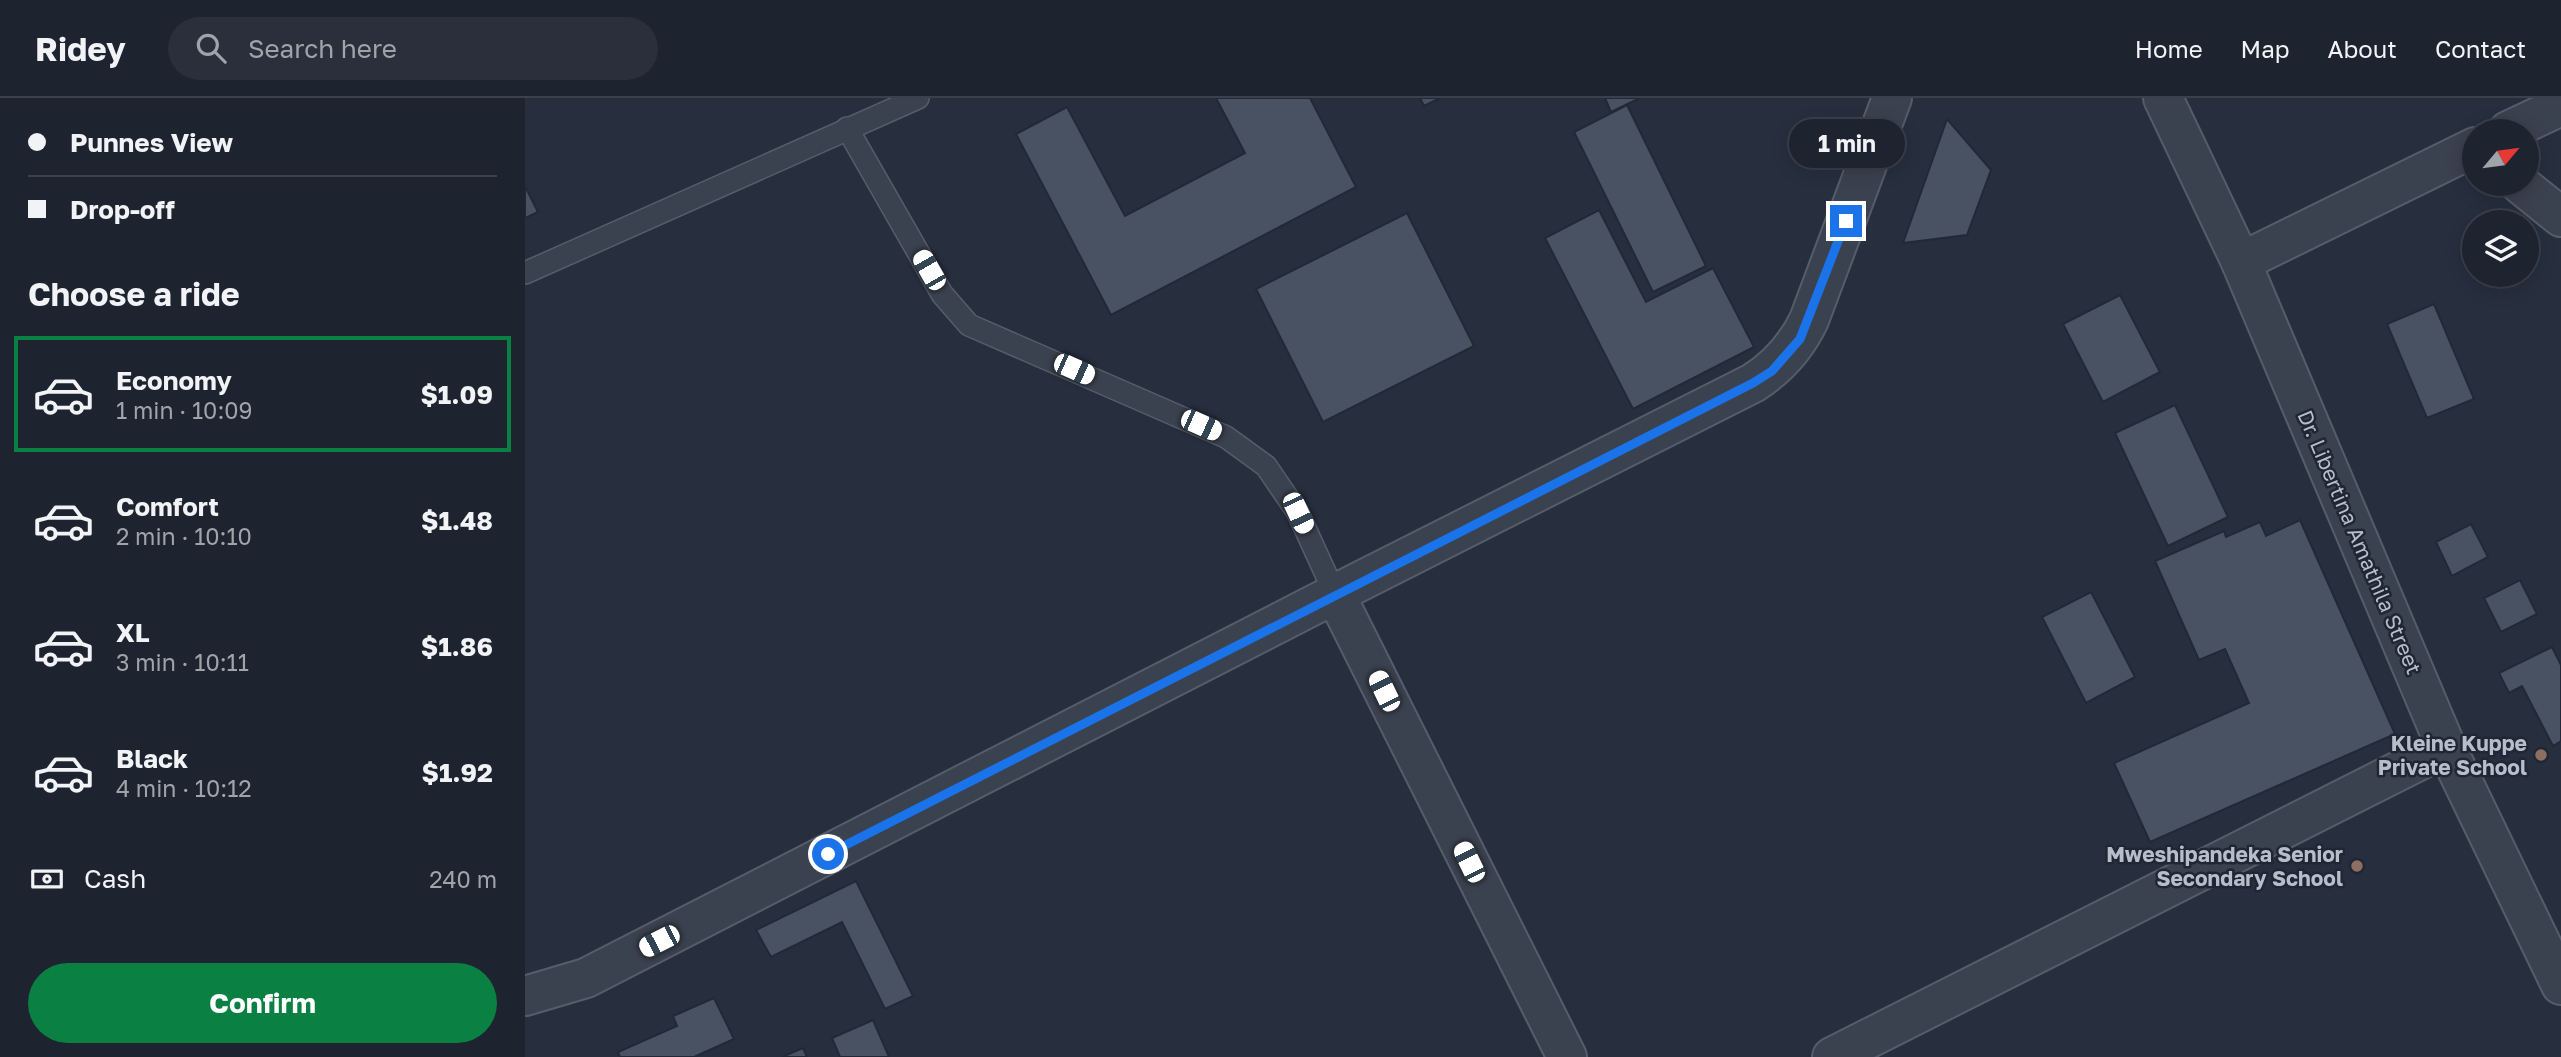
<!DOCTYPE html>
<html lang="en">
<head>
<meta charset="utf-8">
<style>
	:root { --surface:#1d232f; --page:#2a2f3b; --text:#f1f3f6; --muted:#a0a4aa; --line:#3b404b; --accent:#0b8043 }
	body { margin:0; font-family:"Golos Text",sans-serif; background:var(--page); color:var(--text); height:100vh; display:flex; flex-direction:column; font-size:26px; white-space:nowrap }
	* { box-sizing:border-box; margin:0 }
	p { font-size:23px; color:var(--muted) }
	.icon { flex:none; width:38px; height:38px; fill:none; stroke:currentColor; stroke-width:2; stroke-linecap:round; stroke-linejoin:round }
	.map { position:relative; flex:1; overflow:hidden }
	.sheet { display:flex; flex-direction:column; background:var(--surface); width:525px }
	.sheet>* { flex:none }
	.hud { display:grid; align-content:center; height:154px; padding:0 28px; background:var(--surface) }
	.needle { width:46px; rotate:61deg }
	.buttons { position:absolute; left:1937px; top:21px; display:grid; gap:14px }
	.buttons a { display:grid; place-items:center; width:77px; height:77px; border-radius:50%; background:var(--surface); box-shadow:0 4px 18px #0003,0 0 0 2px var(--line); font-size:35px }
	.end { position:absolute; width:32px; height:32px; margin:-16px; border:9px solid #1a73e8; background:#fff; box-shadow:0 0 0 4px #fff }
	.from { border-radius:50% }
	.bubble { position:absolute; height:49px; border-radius:24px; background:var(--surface); box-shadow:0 4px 18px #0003,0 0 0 2px var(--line); font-size:23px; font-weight:700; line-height:49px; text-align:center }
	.car { position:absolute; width:21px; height:42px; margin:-21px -10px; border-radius:9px; box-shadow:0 0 5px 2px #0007; background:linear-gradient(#fff 24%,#345 0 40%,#fff 0 76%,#345 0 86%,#fff 0) }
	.hud b { display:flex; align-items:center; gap:24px; height:66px; font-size:26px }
	.hud b+b { border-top:2px solid var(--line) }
	.hud i { width:18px; height:18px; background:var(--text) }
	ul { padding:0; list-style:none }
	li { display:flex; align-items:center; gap:21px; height:116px; margin:0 14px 10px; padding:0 14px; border:4px solid transparent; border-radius:0px }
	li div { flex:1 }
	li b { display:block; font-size:26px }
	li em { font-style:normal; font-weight:700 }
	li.active { border-color:var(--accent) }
	li>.icon { width:63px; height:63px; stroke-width:1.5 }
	h2 { padding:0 28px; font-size:32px; line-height:84px }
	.pay { display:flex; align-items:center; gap:18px; height:77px; padding:0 28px; font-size:26px }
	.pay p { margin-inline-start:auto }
	.button { display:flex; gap:14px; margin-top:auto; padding:14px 28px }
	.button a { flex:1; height:80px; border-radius:42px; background:var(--accent); color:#fff; font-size:28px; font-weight:700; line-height:80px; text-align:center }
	header { display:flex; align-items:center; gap:42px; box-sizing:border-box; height:98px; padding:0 35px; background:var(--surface); border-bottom:2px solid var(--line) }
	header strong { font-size:33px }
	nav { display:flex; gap:38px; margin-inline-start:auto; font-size:24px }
	.search { width:490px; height:63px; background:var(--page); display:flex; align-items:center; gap:18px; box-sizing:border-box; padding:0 24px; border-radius:38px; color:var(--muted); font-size:26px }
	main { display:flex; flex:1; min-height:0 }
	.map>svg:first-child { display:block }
	.building { fill:#495263; stroke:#222936; stroke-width:2 }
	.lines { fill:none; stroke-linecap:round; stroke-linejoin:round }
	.lane-casing { stroke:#565d6a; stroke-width:24 }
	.street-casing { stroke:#565d6a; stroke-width:42 }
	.lane { stroke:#3b424f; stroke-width:21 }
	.street { stroke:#3b424f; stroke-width:38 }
	.route { stroke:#1a73e8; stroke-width:9 }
	.education-dot { fill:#8d6e63; stroke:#202734; stroke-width:2.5 }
	.labels { text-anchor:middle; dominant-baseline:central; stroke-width:5; stroke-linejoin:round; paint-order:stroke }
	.street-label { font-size:21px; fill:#b8bdca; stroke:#202734 }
	.poi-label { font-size:21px; font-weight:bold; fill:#b8bdca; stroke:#202734; text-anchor:end }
</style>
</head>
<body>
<header>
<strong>Ridey</strong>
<div class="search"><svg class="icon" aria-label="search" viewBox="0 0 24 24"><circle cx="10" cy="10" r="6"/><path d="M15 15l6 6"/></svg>Search here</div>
<nav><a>Home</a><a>Map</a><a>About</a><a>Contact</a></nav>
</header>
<main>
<section class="sheet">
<div class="hud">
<b><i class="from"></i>Punnes View</b>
<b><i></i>Drop-off</b>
</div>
<h2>Choose a ride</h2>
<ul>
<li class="active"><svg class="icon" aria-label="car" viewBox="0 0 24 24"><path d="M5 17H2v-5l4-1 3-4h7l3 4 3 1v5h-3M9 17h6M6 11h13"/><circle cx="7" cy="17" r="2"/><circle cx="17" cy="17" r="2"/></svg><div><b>Economy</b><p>1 min · 10:09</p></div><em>$1.09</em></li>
<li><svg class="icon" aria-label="car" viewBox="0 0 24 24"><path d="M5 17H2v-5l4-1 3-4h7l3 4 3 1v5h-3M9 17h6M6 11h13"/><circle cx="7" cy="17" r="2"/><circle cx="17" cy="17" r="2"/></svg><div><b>Comfort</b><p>2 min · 10:10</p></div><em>$1.48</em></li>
<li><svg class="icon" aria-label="car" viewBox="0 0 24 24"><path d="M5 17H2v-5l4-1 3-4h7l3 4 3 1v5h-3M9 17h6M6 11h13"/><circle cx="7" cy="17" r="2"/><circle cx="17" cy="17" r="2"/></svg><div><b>XL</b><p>3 min · 10:11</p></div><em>$1.86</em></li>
<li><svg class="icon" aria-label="car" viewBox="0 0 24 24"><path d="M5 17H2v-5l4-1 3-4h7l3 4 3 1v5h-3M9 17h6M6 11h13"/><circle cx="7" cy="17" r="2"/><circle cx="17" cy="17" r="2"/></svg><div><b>Black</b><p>4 min · 10:12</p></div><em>$1.92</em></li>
</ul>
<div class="pay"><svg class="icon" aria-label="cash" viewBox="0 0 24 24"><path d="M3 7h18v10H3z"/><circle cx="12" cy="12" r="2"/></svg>Cash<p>240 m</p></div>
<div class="button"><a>Confirm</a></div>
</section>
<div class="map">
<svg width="2036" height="959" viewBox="0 0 2036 959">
	<rect width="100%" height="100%" fill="#272f3f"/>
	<g class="building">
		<path d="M 691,0 L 785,0 L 831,89 L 586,217 L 491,36 L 542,9 L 600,118 L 720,55 Z"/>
		<path d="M 895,0 L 915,0 L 899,8 Z"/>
		<path d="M 1080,0 L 1115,0 L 1086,14 Z"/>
		<path d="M 1102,7 L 1181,168 L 1128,194 L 1049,34 Z"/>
		<path d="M 1422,21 L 1466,72 L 1442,137 L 1378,145 Z"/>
		<path d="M 0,88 L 13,114 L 0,120 Z"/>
		<path d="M 1074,112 L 1121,204 L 1188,170 L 1229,249 L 1108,311 L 1020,140 Z"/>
		<path d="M 882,115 L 949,248 L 798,324 L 731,191 Z"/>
		<path d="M 1595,197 L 1635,274 L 1578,304 L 1538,226 Z"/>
		<path d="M 1909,206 L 1949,301 L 1902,320 L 1862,226 Z"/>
		<path d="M 1650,307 L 1703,419 L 1643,448 L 1590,335 Z"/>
		<path d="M 1775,422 L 1870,636 L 1625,744 L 1589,665 L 1724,605 L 1700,551 L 1674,562 L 1630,463 L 1699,433 L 1701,439 L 1735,424 L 1741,438 Z"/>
		<path d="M 1946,426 L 1963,459 L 1927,478 L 1911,444 Z"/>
		<path d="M 1995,482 L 2012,516 L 1976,534 L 1959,500 Z"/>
		<path d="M 1566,494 L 1610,579 L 1561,605 L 1517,519 Z"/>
		<path d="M 2027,549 L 2036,567 L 2036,643 L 2028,648 L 1997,588 L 1984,595 L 1974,575 Z"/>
		<path d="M 331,783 L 388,898 L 360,911 L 317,824 L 246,859 L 231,832 Z"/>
		<path d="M 189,900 L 209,941 L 169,959 L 95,959 L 93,954 L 152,928 L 148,918 Z"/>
		<path d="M 348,922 L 364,959 L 315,959 L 307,940 Z"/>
		<path d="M 278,950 L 282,959 L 257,959 Z"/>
	</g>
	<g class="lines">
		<g class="lane-casing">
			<g id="lane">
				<path d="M 322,30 L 417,196 L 444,227 L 701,339 L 741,368 L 773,415 L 810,496"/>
				<path d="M 0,175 L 393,0"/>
			</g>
		</g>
		<g class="street-casing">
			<g id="street">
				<path d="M 1638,0 L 1716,164 L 1921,649 L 2036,887"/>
				<path d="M 1983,33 L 2036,8"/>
				<path d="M 1995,86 L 2036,119"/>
				<path d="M 1716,164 L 1950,49"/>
				<path d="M 810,496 L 1042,959"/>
				<path d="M 0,898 L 61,880 L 810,496 L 1228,285 C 1253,269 1271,249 1284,222 L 1367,0"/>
				<path d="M 1307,959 L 1921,649"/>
			</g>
		</g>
		<use href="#lane" class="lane"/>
		<use href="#street" class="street"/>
	</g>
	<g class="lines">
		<path class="route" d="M 303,756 L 1228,285 L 1247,273 L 1275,241 L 1321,123"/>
	</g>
	<g class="education-dot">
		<circle cx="2016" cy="657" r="7"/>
		<circle cx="1832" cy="768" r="7"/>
	</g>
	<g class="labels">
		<g class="street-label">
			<text transform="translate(1835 444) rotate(67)">Dr. Libertina Amathila Street</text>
		</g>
		<g class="poi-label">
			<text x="2002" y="645">Kleine Kuppe<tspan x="2002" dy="24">Private School</tspan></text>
			<text x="1818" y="756">Mweshipandeka Senior<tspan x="1818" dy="24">Secondary School</tspan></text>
		</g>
	</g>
</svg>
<div class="buttons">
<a><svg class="needle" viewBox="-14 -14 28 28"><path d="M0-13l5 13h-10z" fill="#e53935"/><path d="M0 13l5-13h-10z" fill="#a0a4aa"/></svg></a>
<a><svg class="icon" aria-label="layers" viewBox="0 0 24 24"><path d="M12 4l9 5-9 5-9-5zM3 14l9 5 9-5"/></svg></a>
</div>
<i class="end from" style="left:303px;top:756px"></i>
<i class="end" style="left:1321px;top:123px"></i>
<div class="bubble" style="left:1264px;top:21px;width:116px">1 min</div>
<i class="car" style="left:404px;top:172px;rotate:330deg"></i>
<i class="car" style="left:549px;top:271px;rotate:114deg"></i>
<i class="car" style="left:676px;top:327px;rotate:114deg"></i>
<i class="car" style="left:773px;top:415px;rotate:155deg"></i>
<i class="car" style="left:859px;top:593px;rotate:334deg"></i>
<i class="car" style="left:944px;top:764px;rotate:334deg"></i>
<i class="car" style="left:134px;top:843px;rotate:243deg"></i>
</div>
</main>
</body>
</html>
